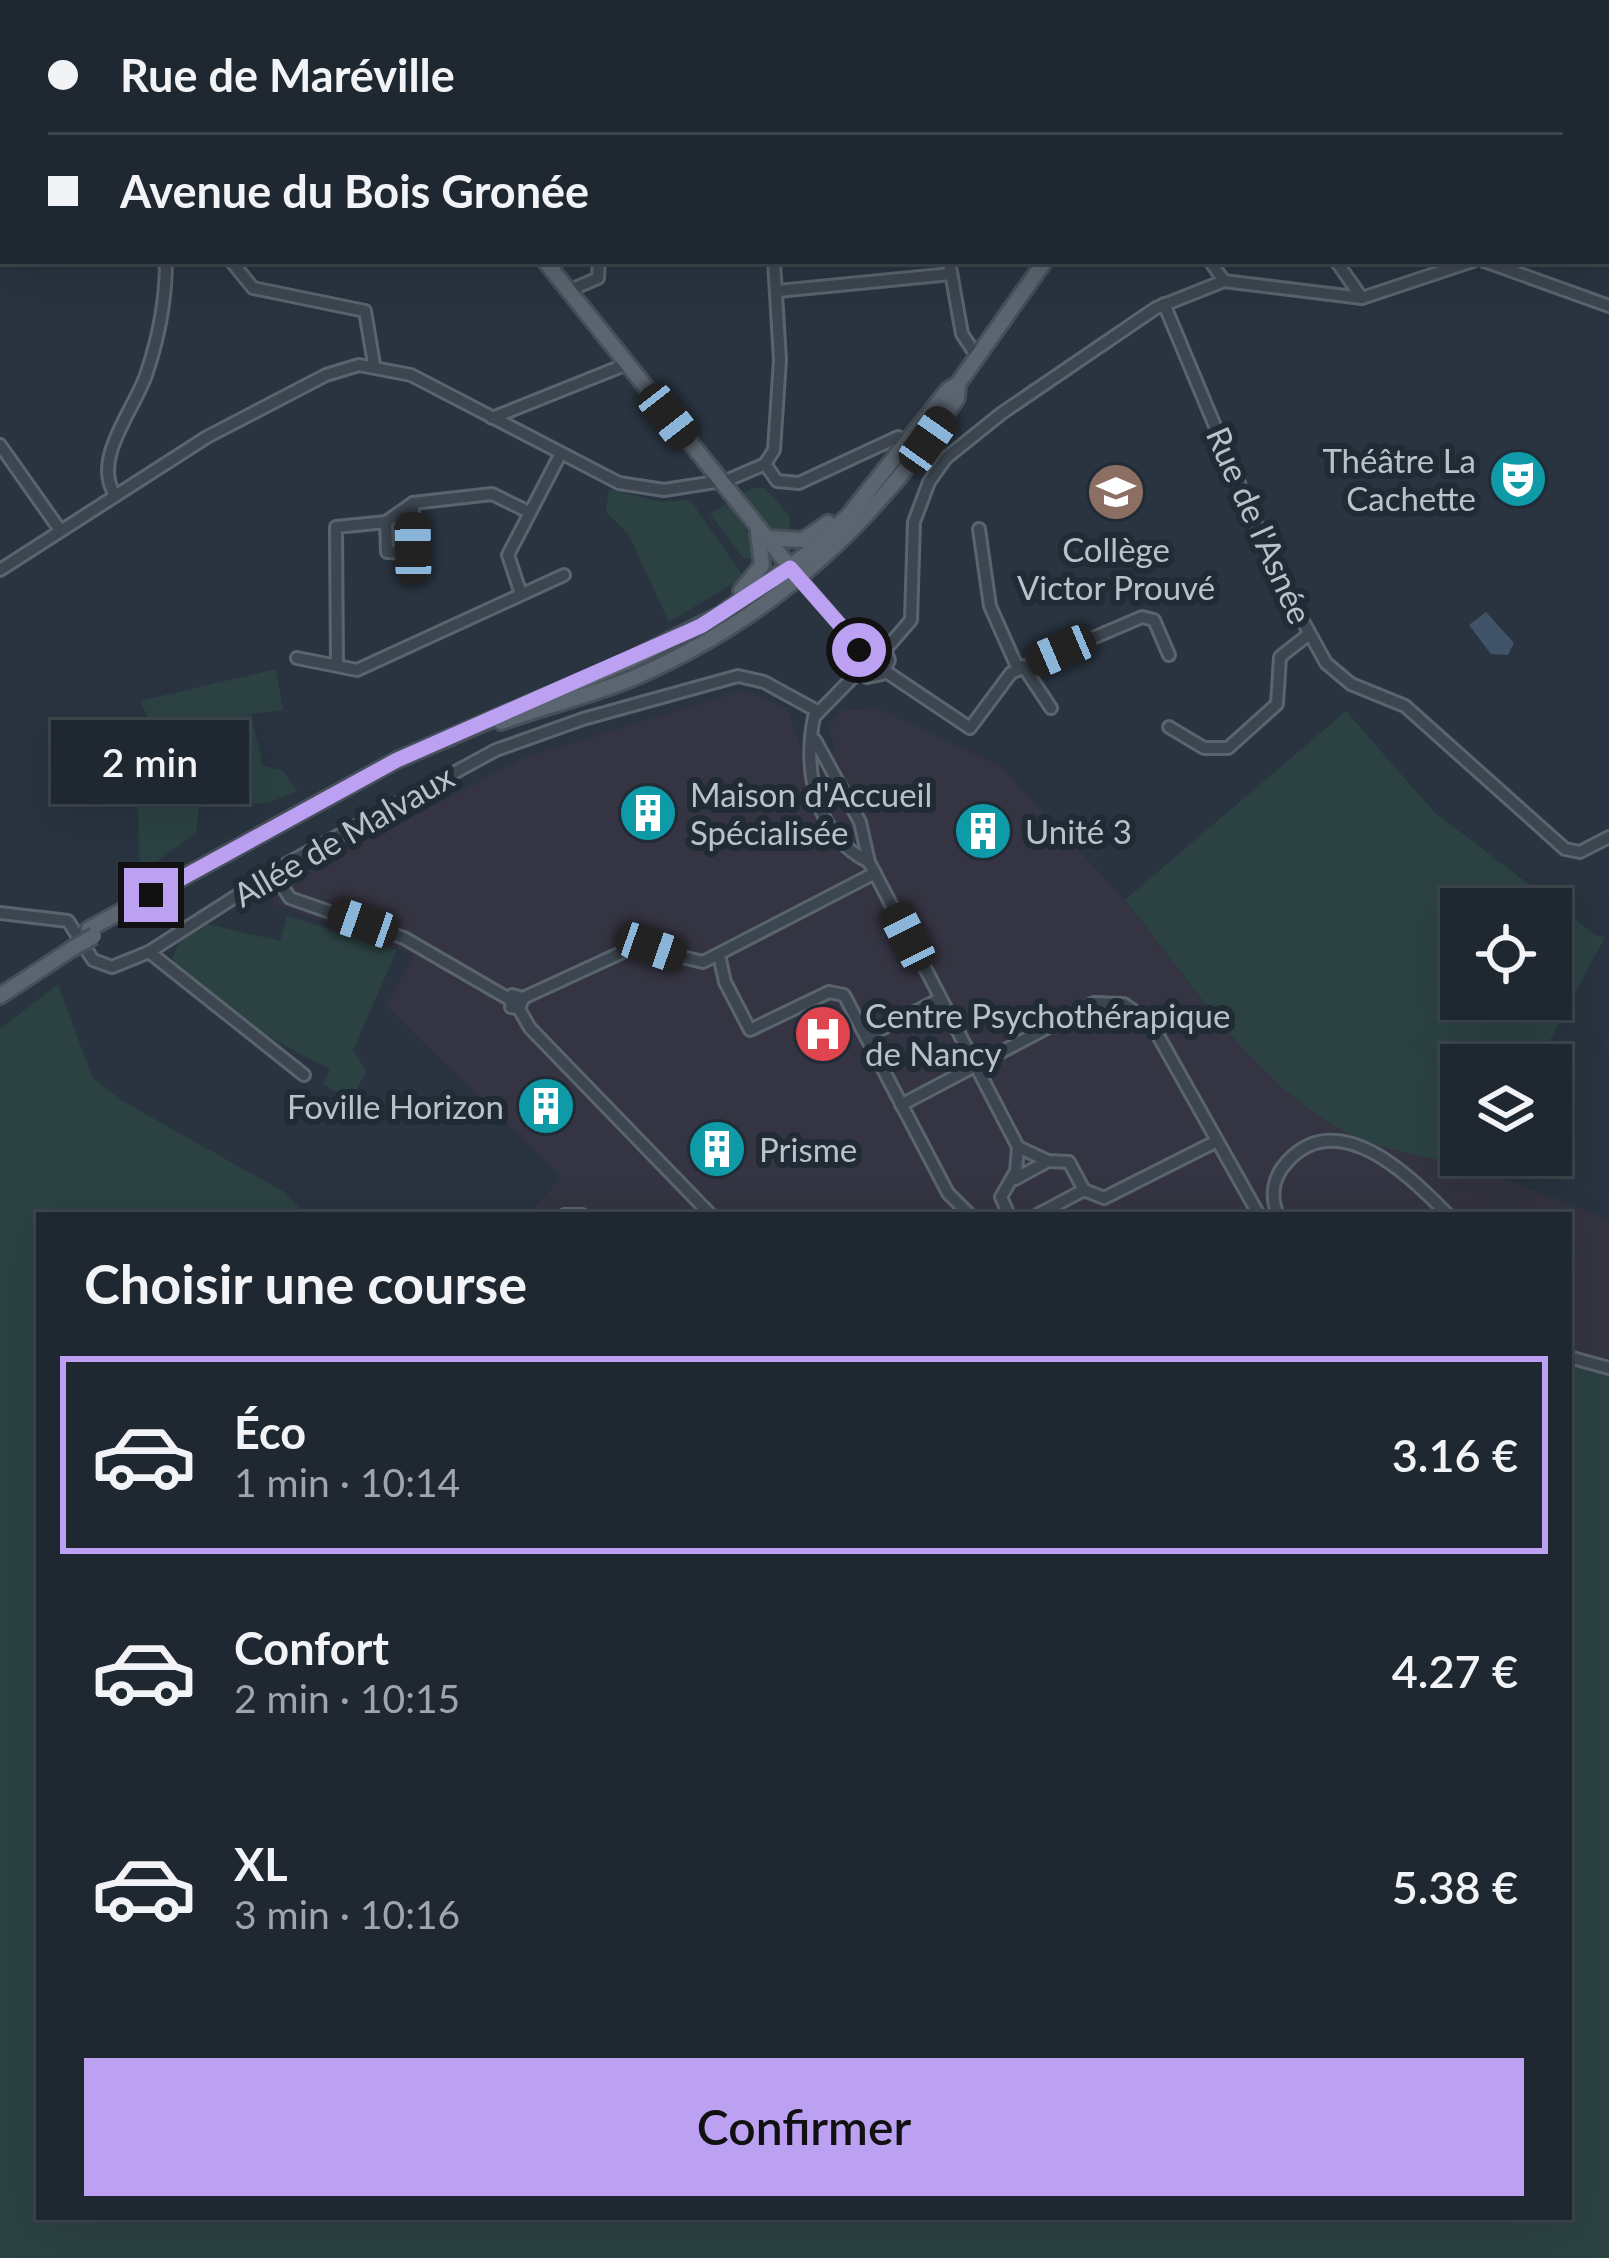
<!DOCTYPE html>
<html lang="fr">
<head>
<meta charset="utf-8">
<style>
	:root { --surface:#1f2730; --page:#272f38; --text:#f1f3f6; --muted:#a1a5ab; --line:#3c444c; --accent:#bca0f2 }
	body { margin:0; font-family:Lato,sans-serif; background:var(--page); color:var(--text); height:100vh; display:flex; flex-direction:column; font-size:45px; white-space:nowrap }
	* { box-sizing:border-box; margin:0 }
	p { font-size:39px; color:var(--muted) }
	.icon { flex:none; width:66px; height:66px; fill:none; stroke:currentColor; stroke-width:2; stroke-linecap:round; stroke-linejoin:round }
	.map { position:relative; flex:1; overflow:hidden }
	.drawer { position:absolute; left:36px; top:1212px; width:1536px; height:1008px; display:flex; flex-direction:column; background:var(--surface); border-radius:0px; box-shadow:0 12px 48px #0002,0 0 0 3px var(--line) }
	.drawer>* { flex:none }
	.guide { position:absolute; left:0px; top:0px; width:1611px; height:264px; box-shadow:0 12px 48px #0002,0 0 0 3px var(--line); display:grid; align-content:center; height:264px; padding:0 48px; background:var(--surface) }
	.controls { position:absolute; left:1440px; top:888px; display:grid; gap:24px }
	.controls a { display:grid; place-items:center; width:132px; height:132px; border-radius:0px; background:var(--surface); box-shadow:0 12px 48px #0002,0 0 0 3px var(--line); font-size:60px }
	.end { position:absolute; width:54px; height:54px; margin:-27px; border:15px solid #bca0f2; background:#111; box-shadow:0 0 0 6px #111 }
	.from { border-radius:50% }
	.bubble { position:absolute; height:84px; border-radius:0px; background:var(--surface); box-shadow:0 12px 48px #0002,0 0 0 3px var(--line); font-size:39px; font-weight:600; line-height:84px; text-align:center }
	.car { position:absolute; width:36px; height:72px; margin:-36px -18px; border-radius:15px; box-shadow:0 0 9px 3px #0007; background:linear-gradient(#222 24%,#8ab4d8 0 40%,#222 0 76%,#8ab4d8 0 86%,#222 0) }
	.guide b { display:flex; align-items:center; gap:42px; height:114px; font-size:45px }
	.guide b+b { border-top:3px solid var(--line) }
	.guide i { width:30px; height:30px; background:var(--text) }
	ul { padding:0; list-style:none }
	li { display:flex; align-items:center; gap:36px; height:198px; margin:0 24px 18px; padding:0 24px; border:6px solid transparent; border-radius:0px }
	li div { flex:1 }
	li b { display:block; font-size:45px }
	li em { font-style:normal; font-weight:600 }
	li.on { border-color:var(--accent) }
	li>.icon { width:108px; height:108px; stroke-width:1.5 }
	h2 { padding:0 48px; font-size:54px; line-height:144px }
	.primary-button { display:flex; gap:24px; margin-top:auto; padding:24px 48px }
	.primary-button a { flex:1; height:138px; border-radius:0px; background:var(--accent); color:#111; font-size:48px; font-weight:600; line-height:138px; text-align:center }
	.map>svg:first-child { display:block }
	.medical { fill:#353442 }
	.green { fill:#2c4242; fill-rule:evenodd }
	.water { fill:#405368 }
	.lines { fill:none; stroke-linecap:round; stroke-linejoin:round }
	.minor-casing { stroke:#5a646e; stroke-width:16 }
	.major-casing { stroke:#464f5a; stroke-width:20 }
	.minor { stroke:#3d4650; stroke-width:10 }
	.major { stroke:#5b6570; stroke-width:14 }
	.major-bridge-casing { stroke:#464f5a; stroke-width:20; stroke-linecap:butt }
	.major-bridge { stroke:#5b6570; stroke-width:14 }
	.route { stroke:#bca0f2; stroke-width:15 }
	.labels { text-anchor:middle; dominant-baseline:central; stroke-width:12; stroke-linejoin:round; paint-order:stroke }
	.poi-label { font-size:33px; fill:#b9c1ca; stroke:#212b36; text-anchor:start }
	.street-label { font-size:33px; fill:#b9c1ca; stroke:#212b36 }
</style>
</head>
<body>
<div class="map">
<svg width="1609" height="2258" viewBox="0 0 1609 2258">
	<rect width="100%" height="100%" fill="#293440"/>
	<path class="medical" d="M 744,690 L 787,708 L 804,755 L 835,752 L 829,726 L 839,711 L 877,708 L 1000,766 L 1125,900 L 1213,1015 L 1308,1104 L 1360,1139 L 1467,1165 L 1609,1220 L 1609,1374 L 1572,1365 L 1569,1369 L 1569,1215 L 541,1215 L 534,1208 L 562,1177 L 386,1006 L 414,955 L 272,903 L 274,888 L 526,757 Z"/>
	<g class="green">
		<path d="M 755,488 L 765,488 L 789,515 L 791,538 L 768,529 L 744,500 L 742,494 Z"/>
		<path d="M 609,489 L 661,502 L 690,500 L 744,577 L 669,622 L 628,533 L 606,512 Z"/>
		<path d="M 728,503 L 756,545 L 756,558 L 743,558 L 710,514 Z"/>
		<path d="M 276,669 L 283,710 L 251,714 L 263,766 L 282,770 L 298,791 L 268,803 L 207,806 L 201,726 L 157,738 L 140,701 Z"/>
		<path d="M 1346,711 L 1434,812 L 1597,936 L 1605,937 L 1537,1065 L 1461,1065 L 1461,1155 L 1492,1155 L 1484,1171 C 1444,1157 1396,1155 1358,1138 C 1257,1090 1193,984 1125,900 ZM 1461,909 L 1551,909 L 1551,999 L 1461,999 Z"/>
		<path d="M 197,736 L 202,781 L 196,833 L 140,874 L 137,781 L 159,777 L 152,745 Z"/>
		<path d="M 287,916 L 397,950 L 353,1050 L 366,1071 L 351,1101 L 323,1084 L 330,1069 C 287,1047 194,1001 172,958 L 181,939 L 207,924 L 280,941 Z"/>
		<path d="M 58,984 L 92,1077 L 124,1102 L 286,1193 L 305,1215 L 39,1215 L 39,2217 L 1569,2217 L 1572,1365 L 1609,1374 L 1609,2258 L 0,2258 L 0,1029 Z"/>
	</g>
	<path class="water" d="M 1486,612 L 1514,643 L 1508,655 L 1491,654 L 1469,625 Z"/>
	<g class="lines">
		<g class="minor-casing">
			<g id="minor">
				<path d="M 116,0 L 117,3"/>
				<path d="M 170,0 L 171,3"/>
				<path d="M 575,0 L 575,3"/>
				<path d="M 731,0 L 731,3"/>
				<path d="M 925,0 L 925,3"/>
				<path d="M 1024,0 L 1026,3"/>
				<path d="M 1148,0 L 1150,3"/>
				<path d="M 1330,0 L 1334,3"/>
				<path d="M 1403,3 L 1406,0"/>
				<path d="M 1512,3 L 1512,0"/>
				<path d="M 1608,116 L 1609,84"/>
				<path d="M 0,156 L 3,156"/>
				<path d="M 1608,190 L 1609,192"/>
				<path d="M 231,261 L 253,288 L 365,311 L 374,364"/>
				<path d="M 949,261 L 962,334 L 978,358"/>
				<path d="M 1210,261 L 1224,281"/>
				<path d="M 1336,261 L 1362,298"/>
				<path d="M 1484,261 L 1609,306"/>
				<path d="M 568,291 L 598,278 L 599,261"/>
				<path d="M 778,291 L 951,274"/>
				<path d="M 1164,304 L 1276,572 L 1326,663 L 1351,684 L 1405,706 L 1565,849 L 1580,852 L 1609,837"/>
				<path d="M 492,418 L 627,364"/>
				<path d="M 0,445 L 60,530"/>
				<path d="M 765,464 L 777,481 L 799,483 L 898,437"/>
				<path d="M 114,493 C 92,457 137,406 147,372 C 159,336 166,298 166,261"/>
				<path d="M 386,522 L 387,552 L 408,553 L 413,548 L 413,503"/>
				<path d="M 979,529 L 990,606 L 1018,669"/>
				<path d="M 0,570 L 207,437 L 326,375 L 359,365 L 411,375 L 619,483 L 664,490 L 728,480 L 765,464 L 774,450 L 780,360 L 774,261"/>
				<path d="M 801,580 L 847,633 L 885,650"/>
				<path d="M 521,594 L 508,555 L 560,455"/>
				<path d="M 847,633 L 859,671"/>
				<path d="M 885,650 L 911,620 L 914,522 L 929,482 L 946,458 L 1002,413 L 1156,308 L 1224,281 L 1362,298 L 1473,261"/>
				<path d="M 297,658 L 357,670 L 564,575"/>
				<path d="M 337,665 L 336,527 L 386,522 L 413,503 L 492,494 L 529,512"/>
				<path d="M 1023,666 L 1051,708"/>
				<path d="M 859,671 L 814,717 C 803,772 816,836 869,862"/>
				<path d="M 859,671 L 867,677 L 882,674 L 889,660 L 885,650"/>
				<path d="M 885,671 L 970,728 L 1011,673 L 1142,617 L 1154,620 L 1169,655"/>
				<path d="M 1169,727 L 1204,748 L 1228,748 L 1277,704 L 1280,657 L 1309,634"/>
				<path d="M 815,740 L 860,822 L 869,862 L 918,956"/>
				<path d="M 273,873 L 290,898 L 404,938 L 509,999"/>
				<path d="M 0,913 L 68,921 L 93,960 L 112,967 L 149,952 L 288,863 L 496,750 L 583,719 L 738,676 L 764,682 L 817,711"/>
				<path d="M 149,952 L 304,1075"/>
				<path d="M 719,955 L 725,982 L 750,1030 L 829,992 L 844,995 L 948,1193 L 970,1215"/>
				<path d="M 924,966 L 1018,1147"/>
				<path d="M 523,998 L 636,946 L 703,962 L 875,873"/>
				<path d="M 519,1009 L 523,998 L 512,995 L 511,1007 L 519,1009 L 530,1028 L 711,1215"/>
				<path d="M 866,1037 L 940,999"/>
				<path d="M 901,1105 L 1094,1003 L 1124,1004 L 1151,1023 L 1259,1215"/>
				<path d="M 1018,1147 L 1048,1161 L 1069,1162 L 1084,1190 L 1037,1215"/>
				<path d="M 1015,1179 L 1048,1161"/>
				<path d="M 1084,1190 L 1104,1198 L 1215,1142"/>
				<path d="M 565,1215 L 582,1215"/>
				<path d="M 1009,1215 L 1001,1197 L 1016,1171 L 1018,1147"/>
				<path d="M 1278,1215 C 1270,1196 1273,1177 1287,1162 C 1338,1105 1411,1176 1448,1215"/>
				<path d="M 1569,1357 L 1609,1368"/>
			</g>
		</g>
		<g class="major-casing">
			<g id="major">
				<path d="M 342,0 L 345,3"/>
				<path d="M 1252,3 L 1254,0"/>
				<path d="M 545,261 L 794,572"/>
				<path d="M 767,538 L 803,540 L 828,523"/>
				<path d="M 741,591 L 762,565 L 758,532"/>
				<path d="M 501,722 C 544,706 590,696 633,678 C 771,619 876,523 957,398 L 958,384"/>
				<path d="M 89,929 L 397,760 L 631,660 L 720,615 L 807,554 L 849,515 L 948,390 L 958,384 L 1045,261"/>
				<path d="M 0,996 L 70,950"/>
			</g>
		</g>
		<use href="#minor" class="minor"/>
		<use href="#major" class="major"/>
		<g class="major-bridge-casing">
			<path id="major-bridge" d="M 70,950 L 94,936"/>
		</g>
		<use href="#major-bridge" class="major-bridge"/>
	</g>
	<g class="lines">
		<path class="route" d="M 151,895 L 397,760 L 701,626 L 790,568 L 847,633 L 868,644 L 859,650"/>
	</g>
	<defs>
		<g id="theatre-disc" transform="scale(3)"><circle r="9.5" fill="#0f9aa8" stroke="#212b36"/><path d="M-5-5.5Q0-4 5-5.5V0Q5 5 0 6Q-5 5-5 0ZM-3.3-2.5H-1v1.5H-3.3ZM1-2.5H3.3v1.5H1ZM-2.8 1Q0 5.5 2.8 1Z" fill="#fff"/></g>
		<g id="school-disc" transform="scale(3)"><circle r="9.5" fill="#8d6e63" stroke="#212b36"/><path d="M0-5L7-2L0 1L-7-2ZM-4 1L0 2.5L4 1V4Q0 6-4 4Z" fill="#fff"/></g>
		<g id="building-disc" transform="scale(3)"><circle r="9.5" fill="#0f9aa8" stroke="#212b36"/><path d="M-4-6H4V6H1V3H-1V6H-4ZM-2.5-4.3h1.7v1.8h-1.7ZM.8-4.3h1.7v1.8H.8ZM-2.5-1h1.7V.8h-1.7ZM.8-1h1.7V.8H.8Z" fill="#fff"/></g>
		<g id="hospital-disc" transform="scale(3)"><circle r="9.5" fill="#e0444e" stroke="#212b36"/><path d="M-5-5h3v3.5h4V-5h3V5h-3V1.5h-4V5h-3Z" fill="#fff"/></g>
	</defs>
	<g fill-rule="evenodd">
		<use href="#theatre-disc" x="1518" y="479"/>
		<use href="#school-disc" x="1116" y="492"/>
		<use href="#building-disc" x="648" y="813"/>
		<use href="#building-disc" x="983" y="831"/>
		<use href="#hospital-disc" x="823" y="1034"/>
		<use href="#building-disc" x="546" y="1106"/>
		<use href="#building-disc" x="717" y="1149"/>
	</g>
	<g class="labels">
		<g class="poi-label">
			<text x="1476" y="460" text-anchor="end">Théâtre La<tspan x="1476" dy="38">Cachette</tspan></text>
			<text x="1116" y="549" text-anchor="middle">Collège<tspan x="1116" dy="38">Victor Prouvé</tspan></text>
			<text x="690" y="794">Maison d'Accueil<tspan x="690" dy="38">Spécialisée</tspan></text>
			<text x="1025" y="831">Unité 3</text>
			<text x="865" y="1015">Centre Psychothérapique<tspan x="865" dy="38">de Nancy</tspan></text>
			<text x="504" y="1106" text-anchor="end">Foville Horizon</text>
			<text x="759" y="1149">Prisme</text>
		</g>
		<g class="street-label">
			<text transform="translate(1260 525) rotate(66)">Rue de l'Asnée</text>
			<text transform="translate(343 835) rotate(-30)">Allée de Malvaux</text>
		</g>
	</g>
</svg>
<div class="controls">
<a><svg class="icon" aria-label="locate" viewBox="0 0 24 24"><circle cx="12" cy="12" r="6"/><path d="M12 2v4M12 18v4M2 12h4M18 12h4"/></svg></a>
<a><svg class="icon" aria-label="layers" viewBox="0 0 24 24"><path d="M12 4l9 5-9 5-9-5zM3 14l9 5 9-5"/></svg></a>
</div>
<i class="end from" style="left:859px;top:650px"></i>
<i class="end" style="left:151px;top:895px"></i>
<div class="bubble" style="left:51px;top:720px;width:198px">2 min</div>
<i class="car" style="left:668px;top:416px;rotate:142deg"></i>
<i class="car" style="left:928px;top:440px;rotate:35deg"></i>
<i class="car" style="left:413px;top:548px;rotate:359deg"></i>
<i class="car" style="left:1061px;top:651px;rotate:247deg"></i>
<i class="car" style="left:363px;top:923px;rotate:289deg"></i>
<i class="car" style="left:908px;top:937px;rotate:333deg"></i>
<i class="car" style="left:651px;top:947px;rotate:109deg"></i>
<div class="guide">
<b><i class="from"></i>Rue de Maréville</b>
<b><i></i>Avenue du Bois Gronée</b>
</div>
<section class="drawer">
<h2>Choisir une course</h2>
<ul>
<li class="on"><svg class="icon" aria-label="car" viewBox="0 0 24 24"><path d="M5 17H2v-5l4-1 3-4h7l3 4 3 1v5h-3M9 17h6M6 11h13"/><circle cx="7" cy="17" r="2"/><circle cx="17" cy="17" r="2"/></svg><div><b>Éco</b><p>1 min · 10:14</p></div><em>3.16 €</em></li>
<li><svg class="icon" aria-label="car" viewBox="0 0 24 24"><path d="M5 17H2v-5l4-1 3-4h7l3 4 3 1v5h-3M9 17h6M6 11h13"/><circle cx="7" cy="17" r="2"/><circle cx="17" cy="17" r="2"/></svg><div><b>Confort</b><p>2 min · 10:15</p></div><em>4.27 €</em></li>
<li><svg class="icon" aria-label="car" viewBox="0 0 24 24"><path d="M5 17H2v-5l4-1 3-4h7l3 4 3 1v5h-3M9 17h6M6 11h13"/><circle cx="7" cy="17" r="2"/><circle cx="17" cy="17" r="2"/></svg><div><b>XL</b><p>3 min · 10:16</p></div><em>5.38 €</em></li>
</ul>
<div class="primary-button"><a>Confirmer</a></div>
</section>
</div>
</body>
</html>
